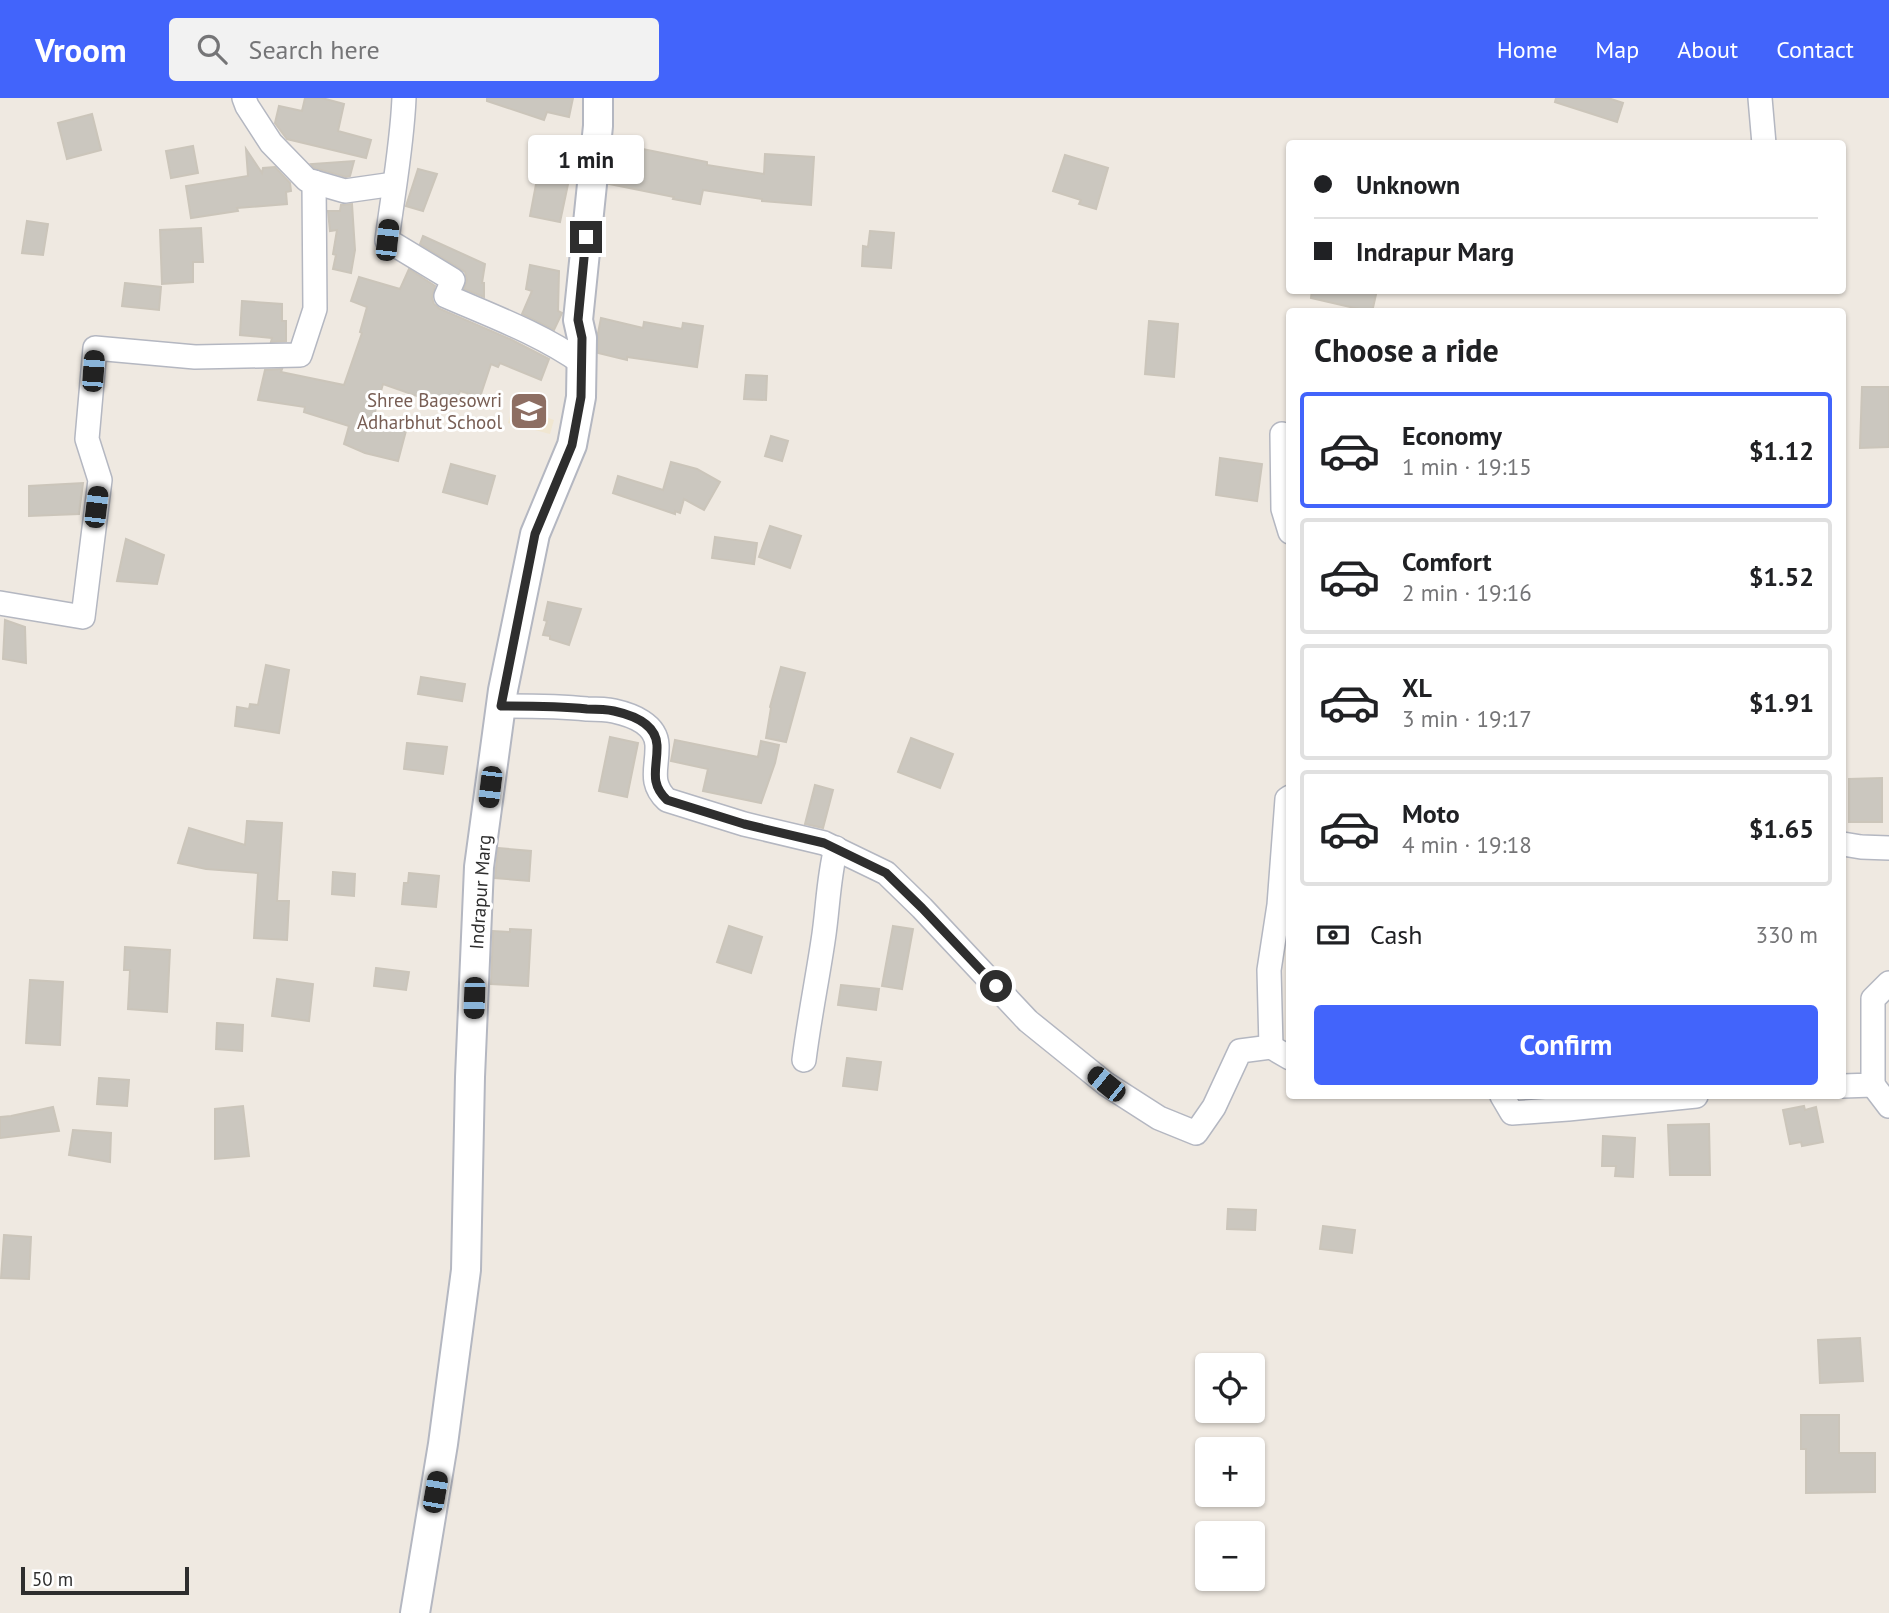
<!DOCTYPE html>
<html lang="en">
<head>
<meta charset="utf-8">
<style>
	:root { --surface:#fff; --page:#f2f2f2; --text:#202124; --muted:#757577; --line:#e0e0e0; --accent:#4264fb }
	body { margin:0; font-family:"PT Sans",sans-serif; background:var(--page); color:var(--text); height:100vh; display:flex; flex-direction:column; font-size:26px; white-space:nowrap }
	* { box-sizing:border-box; margin:0 }
	p { font-size:23px; color:var(--muted) }
	.icon { flex:none; width:38px; height:38px; fill:none; stroke:currentColor; stroke-width:2; stroke-linecap:round; stroke-linejoin:round }
	.map { position:relative; flex:1; overflow:hidden }
	.drawer { position:absolute; left:1286px; top:210px; width:560px; height:791px; display:flex; flex-direction:column; background:var(--surface); border-radius:7px; box-shadow:0 2px 5px #0004 }
	.drawer>* { flex:none }
	.banner { position:absolute; left:1286px; top:42px; width:560px; height:154px; border-radius:7px; box-shadow:0 2px 5px #0004; display:grid; align-content:center; height:154px; padding:0 28px; background:var(--surface) }
	.fabs { position:absolute; left:1195px; top:1255px; display:grid; gap:14px }
	.fabs a { display:grid; place-items:center; width:70px; height:70px; border-radius:7px; background:var(--surface); box-shadow:0 2px 5px #0004; font-size:35px }
	.scale { position:absolute; left:21px; bottom:18px; width:168px; box-sizing:border-box; padding-left:7px; border:4px solid #2e2e2e; border-top:0; font-size:19px; line-height:24px; white-space:nowrap; color:#2e2e2e; -webkit-text-stroke:5px #fff; paint-order:stroke }
	.end { position:absolute; width:32px; height:32px; margin:-16px; border:9px solid #2e2e2e; background:#fff; box-shadow:0 0 0 4px #fff }
	.from { border-radius:50% }
	.bubble { position:absolute; height:49px; border-radius:7px; background:var(--surface); box-shadow:0 2px 5px #0004; font-size:23px; font-weight:700; line-height:49px; text-align:center }
	.car { position:absolute; width:21px; height:42px; margin:-21px -10px; border-radius:9px; box-shadow:0 0 5px 2px #0007; background:linear-gradient(#222 24%,#8ab4d8 0 40%,#222 0 76%,#8ab4d8 0 86%,#222 0) }
	.banner b { display:flex; align-items:center; gap:24px; height:66px; font-size:26px }
	.banner b+b { border-top:2px solid var(--line) }
	.banner i { width:18px; height:18px; background:var(--text) }
	ul { padding:0; list-style:none }
	li { display:flex; align-items:center; gap:21px; height:116px; margin:0 14px 10px; padding:0 14px; border:4px solid var(--line); border-radius:7px }
	li div { flex:1 }
	li b { display:block; font-size:26px }
	li em { font-style:normal; font-weight:700 }
	li.current { border-color:var(--accent) }
	li>.icon { width:63px; height:63px; stroke-width:1.5 }
	h2 { padding:0 28px; font-size:32px; line-height:84px }
	.pay { display:flex; align-items:center; gap:18px; height:77px; padding:0 28px; font-size:26px }
	.pay p { margin-inline-start:auto }
	.button { display:flex; gap:14px; margin-top:auto; padding:14px 28px }
	.button a { flex:1; height:80px; border-radius:7px; background:var(--accent); color:#fff; font-size:28px; font-weight:700; line-height:80px; text-align:center }
	header { display:flex; align-items:center; gap:42px; box-sizing:border-box; height:98px; padding:0 35px; background:var(--accent); color:#fff }
	header strong { font-size:33px }
	nav { display:flex; gap:38px; margin-inline-start:auto; font-size:24px }
	.search { width:490px; height:63px; background:var(--page); display:flex; align-items:center; gap:18px; box-sizing:border-box; padding:0 24px; border-radius:7px; color:var(--muted); font-size:26px }
	.map>svg:first-child { display:block }
	.education { fill:#f0e6d1 }
	.building { fill:#cbc7bf; stroke:#cbc5ba; stroke-width:2 }
	.lines { fill:none; stroke-linecap:round; stroke-linejoin:round }
	.minor-casing { stroke:#b4b7c1; stroke-width:26 }
	.tertiary-casing { stroke:#b4b7c1; stroke-width:32 }
	.minor { stroke:#fff; stroke-width:23 }
	.tertiary { stroke:#fff; stroke-width:28 }
	.route { stroke:#2e2e2e; stroke-width:9 }
	.labels { text-anchor:middle; dominant-baseline:central; stroke-width:6; stroke-linejoin:round; paint-order:stroke }
	.education-label { font-size:19px; fill:#785e54; stroke:#fff; text-anchor:end }
	.street-label { font-size:19px; fill:#2e2e2e; stroke:#fff }
</style>
</head>
<body>
<header>
<strong>Vroom</strong>
<div class="search"><svg class="icon" aria-label="search" viewBox="0 0 24 24"><circle cx="10" cy="10" r="6"/><path d="M15 15l6 6"/></svg>Search here</div>
<nav><a>Home</a><a>Map</a><a>About</a><a>Contact</a></nav>
</header>
<div class="map">
<svg width="1889" height="1515" viewBox="0 0 1889 1515">
	<rect width="100%" height="100%" fill="#efe9e1"/>
	<path class="education" d="M 515,298 L 548,308 L 546,319 L 554,322 L 550,336 L 508,325 Z"/>
	<g class="building">
		<path d="M 305,0 L 322,0 L 344,6 L 338,33 L 371,42 L 366,60 L 287,41 L 275,25 L 279,8 L 302,13 Z"/>
		<path d="M 487,0 L 573,0 L 569,19 L 547,14 L 544,22 L 487,3 Z"/>
		<path d="M 1556,0 L 1608,0 L 1623,5 L 1617,24 L 1555,4 Z"/>
		<path d="M 92,16 L 101,52 L 67,61 L 58,25 Z"/>
		<path d="M 613,45 L 707,64 L 707,67 L 764,76 L 765,56 L 814,59 L 811,107 L 762,103 L 762,101 L 703,92 L 700,106 L 673,101 L 674,99 L 609,86 Z"/>
		<path d="M 193,48 L 198,75 L 171,80 L 166,53 Z"/>
		<path d="M 246,51 L 262,75 L 263,70 L 275,69 L 290,85 L 291,93 L 286,94 L 287,106 L 237,110 L 238,113 L 191,120 L 186,88 L 248,78 Z"/>
		<path d="M 1065,57 L 1108,70 L 1096,111 L 1079,106 L 1081,102 L 1053,93 Z"/>
		<path d="M 354,63 L 350,78 L 346,79 L 314,70 L 311,66 Z"/>
		<path d="M 554,69 L 571,72 L 560,124 L 530,118 L 537,81 L 551,84 Z"/>
		<path d="M 418,71 L 437,76 L 423,113 L 406,108 Z"/>
		<path d="M 352,106 L 355,152 L 351,175 L 333,171 L 336,157 L 333,156 L 337,132 L 330,133 L 328,113 L 340,113 L 341,107 Z"/>
		<path d="M 27,123 L 48,126 L 43,157 L 22,155 Z"/>
		<path d="M 201,130 L 203,164 L 193,164 L 193,184 L 162,186 L 160,132 Z"/>
		<path d="M 870,133 L 894,135 L 891,170 L 862,168 L 863,148 L 868,149 Z"/>
		<path d="M 423,138 L 485,166 L 482,185 L 484,185 L 484,199 L 464,191 L 467,182 L 465,174 L 420,146 Z"/>
		<path d="M 530,167 L 559,173 L 558,213 L 562,215 L 554,232 L 522,216 L 532,193 L 526,191 Z"/>
		<path d="M 409,171 L 435,188 L 432,200 L 434,206 L 440,211 L 510,241 L 549,261 L 541,282 L 500,265 L 498,269 L 491,266 L 480,299 L 460,293 L 454,311 L 383,286 L 373,321 L 407,329 L 398,363 L 365,355 L 344,346 L 349,328 L 304,314 L 305,309 L 258,302 L 265,272 L 282,271 L 281,274 L 344,287 L 362,235 L 360,234 L 367,209 L 351,203 L 359,179 L 400,191 Z"/>
		<path d="M 125,185 L 161,189 L 159,212 L 122,208 Z"/>
		<path d="M 1312,192 L 1377,192 L 1372,214 L 1311,200 Z"/>
		<path d="M 242,203 L 282,206 L 282,223 L 286,223 L 286,243 L 271,244 L 272,240 L 240,237 Z"/>
		<path d="M 601,220 L 643,230 L 644,224 L 682,231 L 683,225 L 703,228 L 697,269 L 627,259 L 627,262 L 598,255 L 598,235 Z"/>
		<path d="M 1149,223 L 1178,226 L 1174,279 L 1145,276 Z"/>
		<path d="M 746,277 L 767,278 L 766,302 L 744,301 Z"/>
		<path d="M 1862,289 L 1889,289 L 1889,349 L 1860,350 Z"/>
		<path d="M 771,338 L 788,343 L 782,363 L 765,358 Z"/>
		<path d="M 1220,360 L 1262,366 L 1257,403 L 1216,397 Z"/>
		<path d="M 671,364 L 697,371 L 720,384 L 704,412 L 684,401 L 680,415 L 675,413 L 675,416 L 613,395 L 618,378 L 663,392 Z"/>
		<path d="M 451,366 L 495,378 L 487,406 L 443,394 Z"/>
		<path d="M 83,385 L 79,416 L 29,418 L 29,388 Z"/>
		<path d="M 770,428 L 801,438 L 790,470 L 759,459 Z"/>
		<path d="M 715,439 L 757,445 L 754,466 L 712,460 Z"/>
		<path d="M 126,441 L 164,457 L 157,486 L 117,483 Z"/>
		<path d="M 548,504 L 581,511 L 569,547 L 550,541 L 550,538 L 543,537 L 547,523 L 544,522 Z"/>
		<path d="M 5,522 L 25,529 L 26,565 L 3,561 Z"/>
		<path d="M 266,567 L 289,572 L 279,635 L 235,628 L 237,609 L 249,611 L 250,606 L 258,607 Z"/>
		<path d="M 781,569 L 805,575 L 786,644 L 766,640 L 771,610 L 770,609 Z"/>
		<path d="M 421,579 L 465,586 L 462,603 L 418,596 Z"/>
		<path d="M 610,639 L 638,645 L 627,699 L 599,693 Z"/>
		<path d="M 911,640 L 953,656 L 940,690 L 898,674 Z"/>
		<path d="M 675,642 L 758,659 L 761,643 L 779,647 L 775,665 L 761,705 L 703,693 L 708,671 L 671,663 Z"/>
		<path d="M 407,645 L 447,649 L 443,676 L 404,671 Z"/>
		<path d="M 1882,680 L 1882,724 L 1849,724 L 1849,681 Z"/>
		<path d="M 815,687 L 833,692 L 823,730 L 805,726 Z"/>
		<path d="M 247,723 L 282,725 L 277,803 L 289,803 L 287,842 L 254,840 L 258,775 L 206,771 L 178,765 L 189,730 L 245,747 Z"/>
		<path d="M 498,750 L 531,753 L 529,783 L 495,780 Z"/>
		<path d="M 333,774 L 355,776 L 354,798 L 332,796 Z"/>
		<path d="M 409,775 L 439,778 L 436,809 L 402,806 L 404,785 L 408,785 Z"/>
		<path d="M 729,828 L 762,839 L 751,875 L 717,864 Z"/>
		<path d="M 893,828 L 913,831 L 902,891 L 882,888 Z"/>
		<path d="M 510,831 L 531,832 L 528,888 L 491,886 L 493,833 L 510,834 Z"/>
		<path d="M 125,849 L 170,852 L 167,914 L 128,911 L 130,872 L 124,872 Z"/>
		<path d="M 376,870 L 409,874 L 406,892 L 374,888 Z"/>
		<path d="M 277,881 L 313,886 L 309,923 L 272,918 Z"/>
		<path d="M 30,882 L 63,884 L 60,947 L 26,945 Z"/>
		<path d="M 841,887 L 879,891 L 876,912 L 838,907 Z"/>
		<path d="M 217,925 L 243,927 L 242,953 L 216,951 Z"/>
		<path d="M 847,960 L 881,964 L 877,992 L 843,988 Z"/>
		<path d="M 99,980 L 129,982 L 127,1008 L 97,1006 Z"/>
		<path d="M 243,1008 L 249,1058 L 215,1061 L 215,1011 Z"/>
		<path d="M 1804,1008 L 1805,1012 L 1816,1009 L 1823,1044 L 1802,1048 L 1801,1044 L 1790,1046 L 1783,1012 Z"/>
		<path d="M 53,1009 L 59,1033 L 0,1040 L 0,1019 L 11,1018 Z"/>
		<path d="M 1709,1026 L 1710,1077 L 1670,1077 L 1668,1027 Z"/>
		<path d="M 73,1032 L 111,1035 L 110,1064 L 69,1057 Z"/>
		<path d="M 1603,1038 L 1635,1040 L 1633,1079 L 1615,1078 L 1616,1068 L 1602,1068 Z"/>
		<path d="M 1228,1111 L 1256,1112 L 1255,1132 L 1227,1131 Z"/>
		<path d="M 1323,1128 L 1355,1132 L 1352,1155 L 1320,1151 Z"/>
		<path d="M 4,1137 L 31,1139 L 29,1181 L 1,1180 Z"/>
		<path d="M 1860,1240 L 1863,1283 L 1820,1285 L 1818,1242 Z"/>
		<path d="M 1801,1317 L 1839,1317 L 1839,1355 L 1875,1355 L 1875,1394 L 1806,1395 L 1806,1351 L 1801,1351 Z"/>
	</g>
	<g class="lines">
		<g class="minor-casing">
			<g id="minor">
				<path d="M 244,0 L 247,8 L 271,45 L 307,82 L 345,93 L 394,86"/>
				<path d="M 404,0 C 402,48 393,95 387,142 L 453,182 L 446,198 C 492,218 541,236 582,265"/>
				<path d="M 1760,0 L 1764,46"/>
				<path d="M 1282,336 L 1283,411 L 1290,434"/>
				<path d="M 0,505 L 83,519 L 100,382 L 87,341 L 95,250 L 195,259 L 300,257 L 315,211 L 314,84"/>
				<path d="M 501,608 C 529,608 558,608 587,611 C 596,611 605,611 614,613 C 632,617 656,626 657,647 C 658,669 648,684 667,702 L 744,726 L 824,745 L 886,775 L 922,810 L 1028,923 L 1106,986 L 1159,1020 L 1196,1035 L 1214,1009 L 1240,953 L 1271,949 L 1290,960"/>
				<path d="M 1843,746 L 1861,749 L 1889,750"/>
				<path d="M 1271,949 L 1269,872 L 1279,807 L 1287,701 L 1290,699"/>
				<path d="M 804,962 C 809,922 817,883 823,843 C 828,812 828,781 836,750"/>
				<path d="M 1873,987 L 1889,1008"/>
				<path d="M 1843,988 L 1873,987 L 1873,901 L 1889,885"/>
				<path d="M 1502,998 L 1512,1015 L 1568,1011 L 1696,998"/>
			</g>
		</g>
		<g class="tertiary-casing">
			<path id="tertiary" d="M 415,1515 L 443,1346 L 466,1172 L 470,979 L 479,769 L 503,592 L 535,436 L 572,347 L 581,299 L 582,240 L 578,222 L 598,28 L 598,0"/>
		</g>
		<use href="#minor" class="minor"/>
		<use href="#tertiary" class="tertiary"/>
	</g>
	<g class="lines">
		<path class="route" d="M 586,139 L 578,222 L 582,240 L 581,299 L 572,347 L 535,436 L 501,608 C 529,608 558,608 587,611 C 596,611 605,611 614,613 C 632,617 656,626 657,647 C 658,669 648,684 667,702 L 744,726 L 824,745 L 886,775 L 922,810 L 996,888"/>
	</g>
	<defs>
		<g id="school-square" transform="scale(2.0125)"><rect x="-9" y="-9" width="18" height="18" rx="4" fill="#8d6e63" stroke="#fff"/><path d="M0-5L7-2L0 1L-7-2ZM-4 1L0 2.5L4 1V4Q0 6-4 4Z" fill="#fff"/></g>
	</defs>
	<g fill-rule="evenodd">
		<use href="#school-square" x="529" y="313"/>
	</g>
	<g class="labels">
		<g class="education-label">
			<text x="502" y="302">Shree Bagesowri<tspan x="502" dy="22">Adharbhut School</tspan></text>
		</g>
		<g class="street-label">
			<text transform="translate(480 794) rotate(-86)">Indrapur Marg</text>
		</g>
	</g>
</svg>
<div class="fabs">
<a><svg class="icon" aria-label="locate" viewBox="0 0 24 24"><circle cx="12" cy="12" r="6"/><path d="M12 2v4M12 18v4M2 12h4M18 12h4"/></svg></a>
<a>+</a>
<a>−</a>
</div>
<div class="scale">50 m</div>
<i class="end from" style="left:996px;top:888px"></i>
<i class="end" style="left:586px;top:139px"></i>
<div class="bubble" style="left:528px;top:37px;width:116px">1 min</div>
<i class="car" style="left:387px;top:142px;rotate:6deg"></i>
<i class="car" style="left:93px;top:273px;rotate:4deg"></i>
<i class="car" style="left:96px;top:409px;rotate:7deg"></i>
<i class="car" style="left:490px;top:689px;rotate:187deg"></i>
<i class="car" style="left:474px;top:900px;rotate:182deg"></i>
<i class="car" style="left:1106px;top:986px;rotate:309deg"></i>
<i class="car" style="left:435px;top:1394px;rotate:10deg"></i>
<div class="banner">
<b><i class="from"></i>Unknown</b>
<b><i></i>Indrapur Marg</b>
</div>
<section class="drawer">
<h2>Choose a ride</h2>
<ul>
<li class="current"><svg class="icon" aria-label="car" viewBox="0 0 24 24"><path d="M5 17H2v-5l4-1 3-4h7l3 4 3 1v5h-3M9 17h6M6 11h13"/><circle cx="7" cy="17" r="2"/><circle cx="17" cy="17" r="2"/></svg><div><b>Economy</b><p>1 min · 19:15</p></div><em>$1.12</em></li>
<li><svg class="icon" aria-label="car" viewBox="0 0 24 24"><path d="M5 17H2v-5l4-1 3-4h7l3 4 3 1v5h-3M9 17h6M6 11h13"/><circle cx="7" cy="17" r="2"/><circle cx="17" cy="17" r="2"/></svg><div><b>Comfort</b><p>2 min · 19:16</p></div><em>$1.52</em></li>
<li><svg class="icon" aria-label="car" viewBox="0 0 24 24"><path d="M5 17H2v-5l4-1 3-4h7l3 4 3 1v5h-3M9 17h6M6 11h13"/><circle cx="7" cy="17" r="2"/><circle cx="17" cy="17" r="2"/></svg><div><b>XL</b><p>3 min · 19:17</p></div><em>$1.91</em></li>
<li><svg class="icon" aria-label="car" viewBox="0 0 24 24"><path d="M5 17H2v-5l4-1 3-4h7l3 4 3 1v5h-3M9 17h6M6 11h13"/><circle cx="7" cy="17" r="2"/><circle cx="17" cy="17" r="2"/></svg><div><b>Moto</b><p>4 min · 19:18</p></div><em>$1.65</em></li>
</ul>
<div class="pay"><svg class="icon" aria-label="cash" viewBox="0 0 24 24"><path d="M3 7h18v10H3z"/><circle cx="12" cy="12" r="2"/></svg>Cash<p>330 m</p></div>
<div class="button"><a>Confirm</a></div>
</section>
</div>
</body>
</html>
